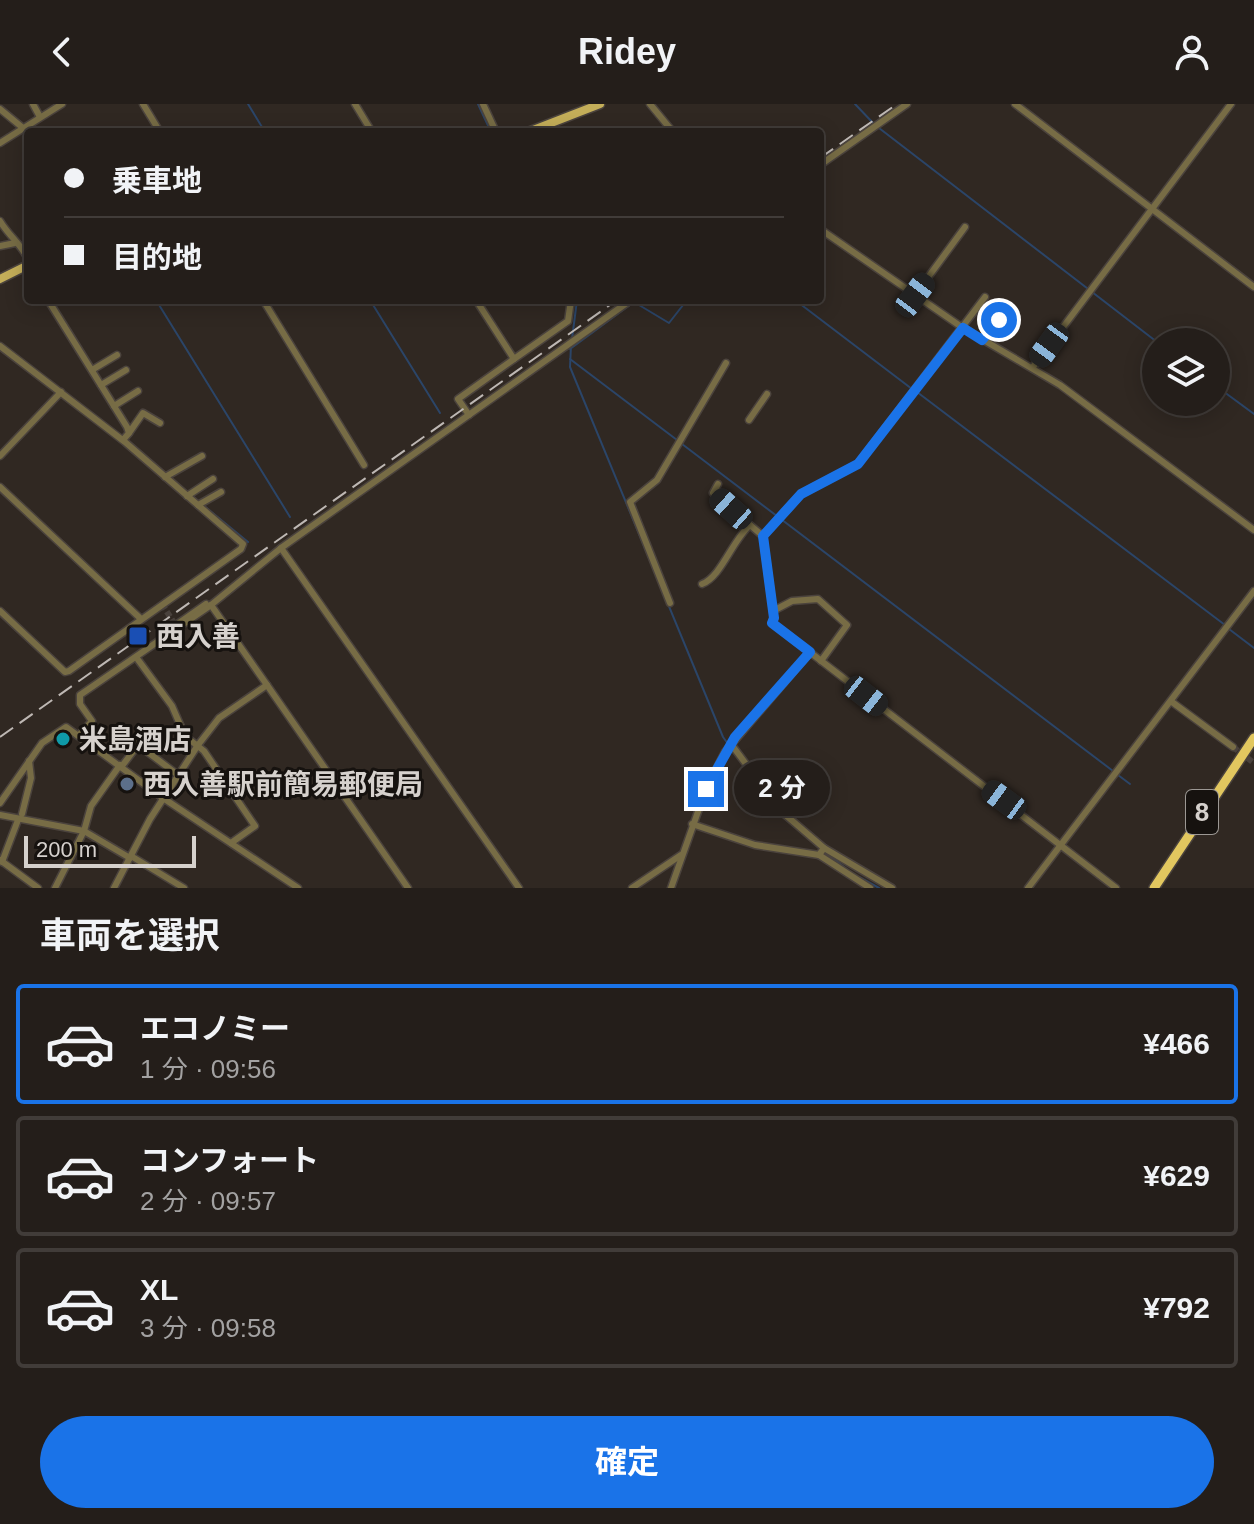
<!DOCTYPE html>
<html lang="ja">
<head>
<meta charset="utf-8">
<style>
	:root { --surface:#241e1a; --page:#302b27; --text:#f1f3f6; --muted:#a3a2a2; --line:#413c39; --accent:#1a73e8 }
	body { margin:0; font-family:Helvetica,"Noto Sans JP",sans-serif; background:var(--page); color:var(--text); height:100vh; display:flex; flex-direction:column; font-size:30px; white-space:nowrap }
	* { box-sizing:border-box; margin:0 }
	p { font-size:26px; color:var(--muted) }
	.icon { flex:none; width:44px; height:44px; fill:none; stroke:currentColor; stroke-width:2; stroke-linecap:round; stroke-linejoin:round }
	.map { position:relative; height:784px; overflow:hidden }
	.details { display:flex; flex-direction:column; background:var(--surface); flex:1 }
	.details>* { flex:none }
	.hud { position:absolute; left:24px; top:24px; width:800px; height:176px; border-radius:8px; box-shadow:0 4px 20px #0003,0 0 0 2px var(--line); display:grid; align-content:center; height:176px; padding:0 40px; background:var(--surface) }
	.fabs { position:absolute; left:1142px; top:224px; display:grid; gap:16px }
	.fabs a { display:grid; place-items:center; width:88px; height:88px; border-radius:50%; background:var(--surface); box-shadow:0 4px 20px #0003,0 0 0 2px var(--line); font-size:40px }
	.scale { position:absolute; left:24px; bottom:20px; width:172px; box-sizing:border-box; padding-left:8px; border:4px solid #d6d1cd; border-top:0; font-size:22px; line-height:28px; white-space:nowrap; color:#d6d1cd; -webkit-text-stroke:6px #16120f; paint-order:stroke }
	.end { position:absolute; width:36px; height:36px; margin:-18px; border:10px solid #1a73e8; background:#fff; box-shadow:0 0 0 4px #fff }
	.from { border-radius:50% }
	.bubble { position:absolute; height:56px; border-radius:28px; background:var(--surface); box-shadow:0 4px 20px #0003,0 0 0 2px var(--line); font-size:26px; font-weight:700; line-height:56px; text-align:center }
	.car { position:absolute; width:24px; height:48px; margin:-24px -12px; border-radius:10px; box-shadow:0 0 6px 2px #0007; background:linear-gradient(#222 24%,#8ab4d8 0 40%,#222 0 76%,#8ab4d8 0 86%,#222 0) }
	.hud b { display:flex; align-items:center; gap:28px; height:76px; font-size:30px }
	.hud b+b { border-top:2px solid var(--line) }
	.hud i { width:20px; height:20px; background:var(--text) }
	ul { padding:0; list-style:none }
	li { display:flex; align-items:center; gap:24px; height:120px; margin:0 16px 12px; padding:0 24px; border:4px solid var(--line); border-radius:8px }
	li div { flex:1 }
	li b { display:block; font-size:30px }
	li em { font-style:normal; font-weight:700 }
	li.selected { border-color:var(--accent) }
	li>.icon { width:72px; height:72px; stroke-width:1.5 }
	h2 { padding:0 40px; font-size:36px; line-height:96px }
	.button { display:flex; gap:16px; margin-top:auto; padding:16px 40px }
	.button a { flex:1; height:92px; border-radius:48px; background:var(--accent); color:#fff; font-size:32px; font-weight:700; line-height:92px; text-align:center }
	header { display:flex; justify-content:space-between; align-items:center; height:104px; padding:0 40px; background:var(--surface); font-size:36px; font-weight:700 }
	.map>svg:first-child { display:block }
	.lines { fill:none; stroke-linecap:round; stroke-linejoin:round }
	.stream { stroke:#2b4568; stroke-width:2 }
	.minor-tunnel { stroke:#49413c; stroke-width:6; stroke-dasharray:6 3; stroke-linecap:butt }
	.minor-casing { stroke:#4b433d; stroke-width:9 }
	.major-casing { stroke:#4b433d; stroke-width:11 }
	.highway-casing { stroke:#4b433d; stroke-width:12 }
	.minor { stroke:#776c45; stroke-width:6 }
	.major { stroke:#c4ae59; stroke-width:8 }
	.highway { stroke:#e2c75f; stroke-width:9 }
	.rail { stroke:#beb8b4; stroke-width:2; stroke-dasharray:16 8; stroke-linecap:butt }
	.route { stroke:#1a73e8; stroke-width:10 }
	.transit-dot { fill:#1a4fb4; stroke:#16120f; stroke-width:3 }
	.culture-dot { fill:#0f9aa8; stroke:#16120f; stroke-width:3 }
	.service-dot { fill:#5c6f8a; stroke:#16120f; stroke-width:3 }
	.labels { text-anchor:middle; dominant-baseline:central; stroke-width:6; stroke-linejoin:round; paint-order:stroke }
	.shield { fill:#16120f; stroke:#9c9894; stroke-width:2 }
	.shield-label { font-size:26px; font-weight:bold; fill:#d6d1cd }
	.poi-label { font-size:28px; font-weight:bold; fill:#d6d1cd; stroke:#16120f; text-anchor:start }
</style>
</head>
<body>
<header><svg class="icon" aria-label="back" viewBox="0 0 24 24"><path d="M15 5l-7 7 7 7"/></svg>Ridey<svg class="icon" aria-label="person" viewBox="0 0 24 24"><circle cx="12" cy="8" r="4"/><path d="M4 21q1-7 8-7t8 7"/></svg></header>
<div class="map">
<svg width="1254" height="784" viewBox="0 0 1254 784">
	<rect width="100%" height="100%" fill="#302822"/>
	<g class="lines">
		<g class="stream">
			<path d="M 248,0 L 265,28"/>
			<path d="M 478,0 L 491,28"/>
			<path d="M 855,0 L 874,20"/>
			<path d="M 879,24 L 1157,238"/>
			<path d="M 156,196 L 290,413"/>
			<path d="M 370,196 L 440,309"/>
			<path d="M 795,196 L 912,285"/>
			<path d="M 572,235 L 577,196"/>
			<path d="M 571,241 L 570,263 L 723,633 L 778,709 L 850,768"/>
			<path d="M 570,245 L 634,198 L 669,219 L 687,196"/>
			<path d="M 570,255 L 677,336"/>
			<path d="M 1216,282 L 1254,310"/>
			<path d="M 917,288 L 1225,521"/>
			<path d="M 682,340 L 1113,667"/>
			<path d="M 181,383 L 248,438"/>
			<path d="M 0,511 L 62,569"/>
			<path d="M 1229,525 L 1254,544"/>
			<path d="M 1118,671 L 1130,680"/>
			<path d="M 859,773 L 879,784"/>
		</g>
		<g class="minor-tunnel">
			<path d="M 162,500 L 174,519"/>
			<path d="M 1233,643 L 1254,659"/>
		</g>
		<g class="minor-casing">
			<g id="minor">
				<path d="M 33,0 L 40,13"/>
				<path d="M 143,0 L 160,28"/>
				<path d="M 355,0 L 372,28"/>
				<path d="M 483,0 L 496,28"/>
				<path d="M 650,0 L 673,28"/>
				<path d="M 1015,0 L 1254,183"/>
				<path d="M 0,5 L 23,24"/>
				<path d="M 0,39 L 62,0"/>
				<path d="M 820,61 L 907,0"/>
				<path d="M 0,117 C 9,132 21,140 28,155"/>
				<path d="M 820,125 L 963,224 L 1060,281 L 1254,426"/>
				<path d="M 0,142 L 15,139"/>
				<path d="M 915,191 L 965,123"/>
				<path d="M 985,193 L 858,360 L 801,390 L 763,432 L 774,514 L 772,519 L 1116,784"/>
				<path d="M 48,196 L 127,323 L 129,329 L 123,336"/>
				<path d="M 263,196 L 364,361"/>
				<path d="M 476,196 L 514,255 L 568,217 L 571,196"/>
				<path d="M 982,236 L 999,216"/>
				<path d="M 0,242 L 125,338 L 243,440 L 241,445 L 69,567 L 65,568 L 0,507"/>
				<path d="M 1033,263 L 1231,0"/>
				<path d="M 92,266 L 117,251"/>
				<path d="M 101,281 L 126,266"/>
				<path d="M 114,302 L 138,287"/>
				<path d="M 469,311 L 458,295 L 514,255"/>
				<path d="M 749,316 L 767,290"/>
				<path d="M 129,329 L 143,309 L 160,319"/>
				<path d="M 0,352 L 61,288"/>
				<path d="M 165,373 L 202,352"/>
				<path d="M 718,380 L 713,389 L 750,421"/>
				<path d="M 0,383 L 141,515"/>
				<path d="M 187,392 L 213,375"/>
				<path d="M 198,401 L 221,388"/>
				<path d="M 281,444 L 519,784"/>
				<path d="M 702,480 C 721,473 732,437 750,421 L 763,432"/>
				<path d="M 670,499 L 630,398 L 657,376 L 726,259"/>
				<path d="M 773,507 L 792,497 L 818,495 L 847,521 L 821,557"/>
				<path d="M 169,526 L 206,500"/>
				<path d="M 136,553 L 172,602 L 185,632 L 204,647 L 255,722 L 231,739"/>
				<path d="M 267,581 L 408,784"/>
				<path d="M 1172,598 L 1233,643"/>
				<path d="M 80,630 L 92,617 L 80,600 L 80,591 L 211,501 L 281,444 L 631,196"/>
				<path d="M 133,637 L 178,671"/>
				<path d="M 731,640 L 782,708 L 824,744"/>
				<path d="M 122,662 L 138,641"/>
				<path d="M 0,699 L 42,639 L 66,623 L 163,694 L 298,784"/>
				<path d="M 22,710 L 31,674 L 29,657"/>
				<path d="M 0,711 L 84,727 L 130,754"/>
				<path d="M 692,720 L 755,741 L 819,751"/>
				<path d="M 131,752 L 184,784"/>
				<path d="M 0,756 L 38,784"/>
				<path d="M 2,758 L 18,716"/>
				<path d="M 55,784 L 84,727 L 91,702 L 120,661"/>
				<path d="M 114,784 L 150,715 L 198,641 L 219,614 L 267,581 L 211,501"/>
				<path d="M 632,784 L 681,751"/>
				<path d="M 671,784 L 706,685 L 725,648 L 810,548"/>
				<path d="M 870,784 L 819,751 L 824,744 L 892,784"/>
				<path d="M 1028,784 L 1254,487"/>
			</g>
		</g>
		<g class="major-casing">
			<g id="major">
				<path d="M 528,28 L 600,0"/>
				<path d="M 0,175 L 28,161"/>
			</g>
		</g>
		<g class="highway-casing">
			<path id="highway" d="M 1154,784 L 1254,634"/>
		</g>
		<use href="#minor" class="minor"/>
		<use href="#major" class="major"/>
		<use href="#highway" class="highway"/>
		<g class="rail">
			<path d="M 820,54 L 897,0"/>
			<path d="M 0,633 L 617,196"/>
		</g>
	</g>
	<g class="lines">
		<path class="route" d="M 706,685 L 735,633 L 810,548 L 772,519 L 774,514 L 763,432 L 801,390 L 858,360 L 963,224 L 982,236 L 999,216"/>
	</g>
	<rect class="transit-dot" x="128" y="522" width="20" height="20" rx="4"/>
	<circle class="culture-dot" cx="63" cy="635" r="8"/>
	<circle class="service-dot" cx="127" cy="680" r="8"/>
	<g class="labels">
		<rect class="shield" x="1186" y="686" width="32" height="44" rx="6"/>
		<g class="shield-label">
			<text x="1202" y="708">8</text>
		</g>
		<g class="poi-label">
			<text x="156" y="532">西入善</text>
			<text x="79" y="635">米島酒店</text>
			<text x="143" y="680">西入善駅前簡易郵便局</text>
		</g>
	</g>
</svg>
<div class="fabs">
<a><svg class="icon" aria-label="layers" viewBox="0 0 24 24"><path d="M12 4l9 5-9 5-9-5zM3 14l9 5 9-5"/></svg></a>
</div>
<div class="scale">200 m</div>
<i class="end from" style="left:999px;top:216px"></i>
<i class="end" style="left:706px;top:685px"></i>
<div class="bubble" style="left:734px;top:656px;width:96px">2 分</div>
<i class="car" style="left:915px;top:191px;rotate:37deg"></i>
<i class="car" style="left:1049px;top:241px;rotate:216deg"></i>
<i class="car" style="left:731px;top:405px;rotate:312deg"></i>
<i class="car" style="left:866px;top:592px;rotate:128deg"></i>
<i class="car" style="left:1004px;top:696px;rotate:306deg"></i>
<div class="hud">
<b><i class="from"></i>乗車地</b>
<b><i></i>目的地</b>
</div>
</div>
<section class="details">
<h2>車両を選択</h2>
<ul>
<li class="selected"><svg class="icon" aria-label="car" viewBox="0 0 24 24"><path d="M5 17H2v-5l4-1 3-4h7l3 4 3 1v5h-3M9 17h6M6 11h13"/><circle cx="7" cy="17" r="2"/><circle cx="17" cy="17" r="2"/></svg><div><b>エコノミー</b><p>1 分 · 09:56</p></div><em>¥466</em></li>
<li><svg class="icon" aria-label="car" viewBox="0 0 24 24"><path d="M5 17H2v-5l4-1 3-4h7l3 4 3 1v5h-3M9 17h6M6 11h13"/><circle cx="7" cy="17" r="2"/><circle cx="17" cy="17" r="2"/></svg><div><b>コンフォート</b><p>2 分 · 09:57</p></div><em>¥629</em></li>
<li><svg class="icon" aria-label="car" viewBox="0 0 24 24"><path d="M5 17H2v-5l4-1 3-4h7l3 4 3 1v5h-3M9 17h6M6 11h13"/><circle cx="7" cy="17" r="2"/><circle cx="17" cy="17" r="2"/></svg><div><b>XL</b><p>3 分 · 09:58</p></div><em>¥792</em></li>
</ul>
<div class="button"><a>確定</a></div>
</section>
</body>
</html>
